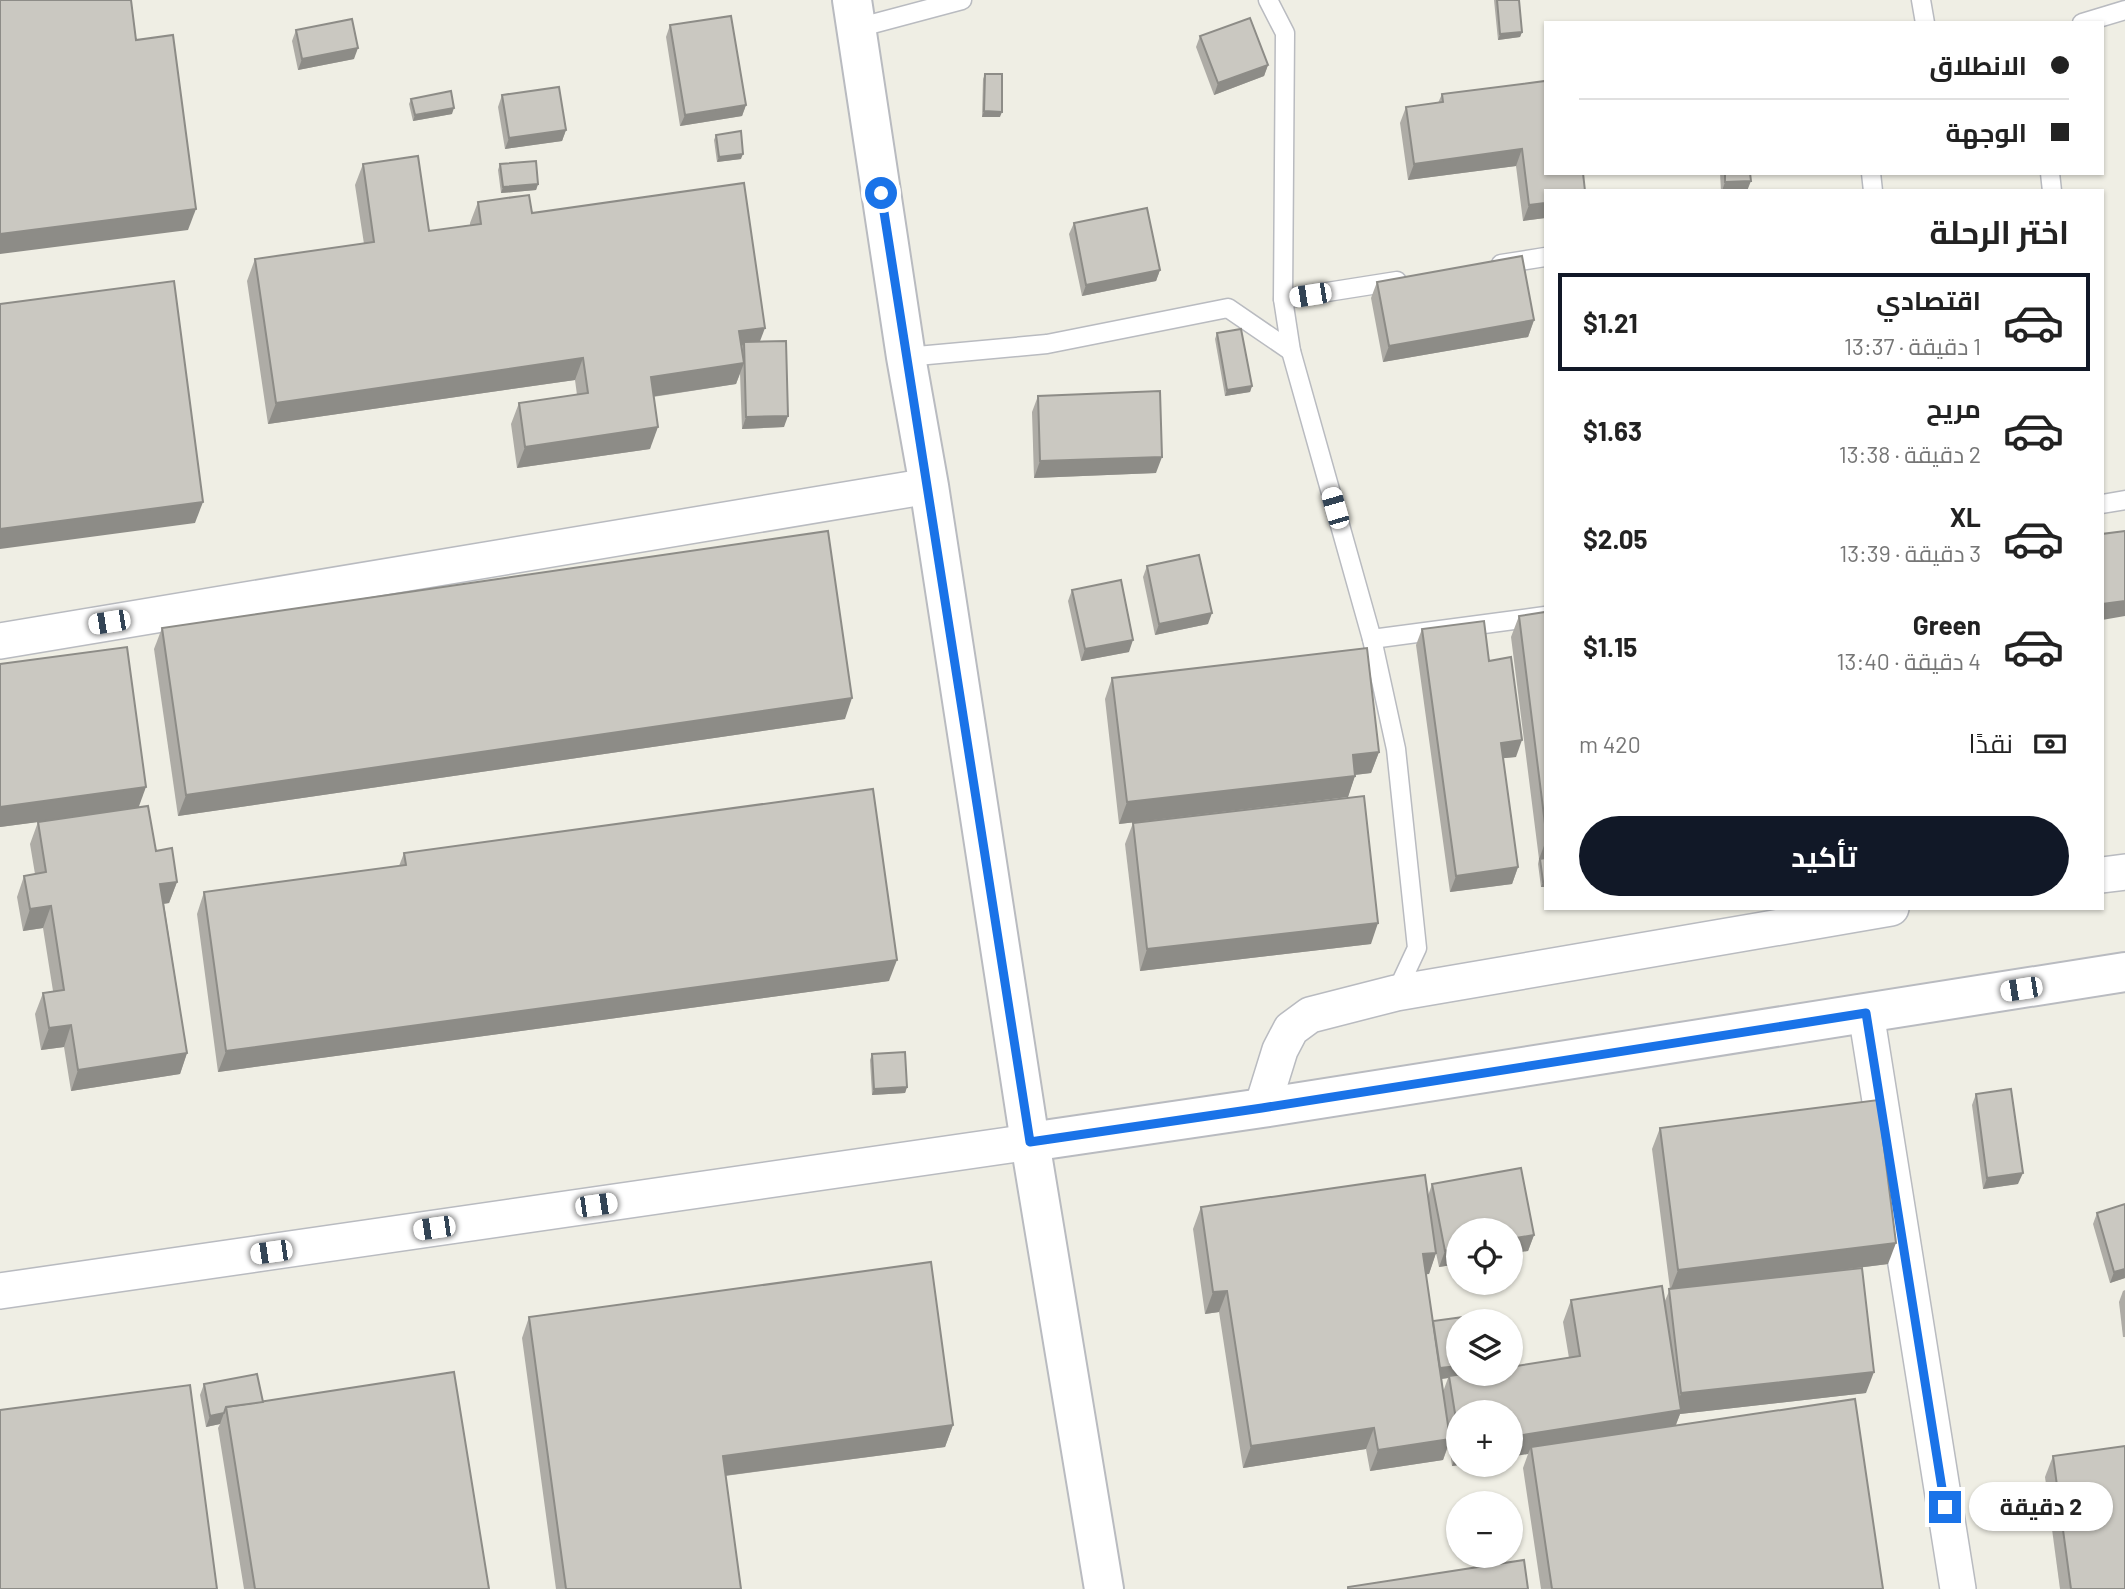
<!DOCTYPE html>
<html lang="ar">
<head>
<meta charset="utf-8">
<style>
	:root { --surface:#fff; --page:#f6f6f6; --text:#222; --muted:#767676; --line:#e0e0e0; --accent:#111827 }
	body { margin:0; font-family:Barlow,Cairo,sans-serif; background:var(--page); color:var(--text); direction:rtl; height:100vh; display:flex; flex-direction:column; font-size:26px; white-space:nowrap }
	* { box-sizing:border-box; margin:0 }
	p { font-size:23px; color:var(--muted) }
	.icon { flex:none; width:38px; height:38px; fill:none; stroke:currentColor; stroke-width:2; stroke-linecap:round; stroke-linejoin:round }
	.map { position:relative; flex:1; overflow:hidden; direction:ltr }
	.drawer { position:absolute; left:1544px; top:189px; width:560px; height:721px; display:flex; flex-direction:column; background:var(--surface); border-radius:0px; box-shadow:0 2px 5px #0004; direction:rtl }
	.drawer>* { flex:none }
	.hud { position:absolute; left:1544px; top:21px; width:560px; height:154px; border-radius:0px; box-shadow:0 2px 5px #0004; direction:rtl; display:grid; align-content:center; height:154px; padding:0 35px; background:var(--surface) }
	.controls { position:absolute; left:1446px; top:1218px; display:grid; gap:14px }
	.controls a { display:grid; place-items:center; width:77px; height:77px; border-radius:50%; background:var(--surface); box-shadow:0 2px 5px #0004; font-size:35px }
	.end { position:absolute; width:32px; height:32px; margin:-16px; border:9px solid #1a73e8; background:#fff; box-shadow:0 0 0 4px #fff }
	.from { border-radius:50% }
	.bubble { position:absolute; height:49px; border-radius:24px; background:var(--surface); box-shadow:0 2px 5px #0004; font-size:23px; font-weight:700; line-height:49px; text-align:center; direction:rtl }
	.car { position:absolute; width:21px; height:42px; margin:-21px -10px; border-radius:9px; box-shadow:0 0 5px 2px #0007; background:linear-gradient(#fff 24%,#345 0 40%,#fff 0 76%,#345 0 86%,#fff 0) }
	.hud b { display:flex; align-items:center; gap:24px; height:66px; font-size:26px }
	.hud b+b { border-top:2px solid var(--line) }
	.hud i { width:18px; height:18px; background:var(--text) }
	ul { padding:0; list-style:none }
	li { display:flex; align-items:center; gap:21px; height:98px; margin:0 14px 10px; padding:0 21px; border:4px solid transparent; border-radius:0px }
	li div { flex:1 }
	li b { display:block; font-size:26px }
	li em { font-style:normal; font-weight:700 }
	li.on { border-color:var(--accent) }
	li>.icon { width:63px; height:63px; stroke-width:1.5 }
	h2 { padding:0 35px; font-size:32px; line-height:84px }
	.pay { display:flex; align-items:center; gap:18px; height:77px; padding:0 35px; font-size:26px }
	.pay p { margin-inline-start:auto }
	.action { display:flex; gap:14px; margin-top:auto; padding:14px 35px }
	.action a { flex:1; height:80px; border-radius:42px; background:var(--accent); color:#fff; font-size:28px; font-weight:700; line-height:80px; text-align:center }
	.map>svg:first-child { display:block }
	.lines { fill:none; stroke-linecap:round; stroke-linejoin:round }
	.service-casing { stroke:#b9bbc0; stroke-width:21 }
	.minor-casing { stroke:#b9bbc0; stroke-width:38 }
	.tertiary-casing { stroke:#b9bbc0; stroke-width:42 }
	.service { stroke:#fff; stroke-width:18 }
	.minor { stroke:#fff; stroke-width:35 }
	.tertiary { stroke:#fff; stroke-width:38 }
	.wall { fill:#aeaca6; fill-rule:evenodd }
	.shaded-wall { fill:#8d8c87 }
	.building { fill:#cac8c1; stroke:#8d8c87; stroke-width:2 }
	.route { stroke:#1a73e8; stroke-width:9 }
</style>
</head>
<body>
<div class="map">
<svg width="2125" height="1589" viewBox="0 0 2125 1589">
	<rect width="100%" height="100%" fill="#efeee4"/>
	<g class="lines">
		<g class="service-casing">
			<g id="service">
				<path d="M 1268,0 L 1285,33 L 1283,299 L 1291,351 L 1372,639 L 1396,749 L 1417,948 L 1396,993"/>
				<path d="M 1921,0 L 1925,23"/>
				<path d="M 2082,23 L 2125,10"/>
				<path d="M 857,28 L 962,0"/>
				<path d="M 1871,173 L 1873,191"/>
				<path d="M 2050,173 L 2052,191"/>
				<path d="M 1501,264 L 1545,257"/>
				<path d="M 1283,299 L 1397,281"/>
				<path d="M 906,357 L 1047,344 L 1228,308 L 1291,351"/>
				<path d="M 2102,504 L 2125,500"/>
				<path d="M 1372,639 L 1545,616"/>
			</g>
		</g>
		<g class="minor-casing">
			<g id="minor">
				<path d="M 0,641 L 929,486"/>
				<path d="M 2102,875 L 2125,872"/>
				<path d="M 1866,1013 L 1958,1589"/>
				<path d="M 1262,1108 L 1280,1050 L 1291,1029 L 1310,1015 L 1396,993 L 1891,908"/>
				<path d="M 0,1291 L 1030,1142"/>
			</g>
		</g>
		<g class="tertiary-casing">
			<g id="tertiary">
				<path d="M 852,0 L 906,357 L 929,486 L 1030,1142 L 1104,1589"/>
				<path d="M 1030,1142 L 1262,1108 L 2125,972"/>
			</g>
		</g>
		<use href="#service" class="service"/>
		<use href="#minor" class="minor"/>
		<use href="#tertiary" class="tertiary"/>
	</g>
	<g class="wall">
		<path d="M 1494,0 L 1519,0 L 1522,32 L 1520,37 L 1498,40 Z"/>
		<path d="M 670,25 L 746,105 L 742,116 L 680,126 L 666,37 Z"/>
		<path d="M 296,30 L 354,59 L 298,70 L 292,41 Z"/>
		<path d="M 1200,36 L 1268,65 L 1264,76 L 1214,95 L 1196,47 Z"/>
		<path d="M 985,74 L 1000,117 L 982,117 L 983,79 Z"/>
		<path d="M 1442,94 L 1585,191 L 1545,191 L 1545,218 L 1523,221 L 1516,166 L 1408,180 L 1400,123 L 1406,107 L 1438,103 Z"/>
		<path d="M 502,95 L 566,130 L 562,141 L 505,149 L 498,107 Z"/>
		<path d="M 411,99 L 452,114 L 413,121 L 409,104 Z"/>
		<path d="M 716,135 L 741,159 L 717,162 L 714,140 Z"/>
		<path d="M 363,164 L 429,231 L 470,225 L 470,223 L 478,202 L 532,213 L 760,341 L 784,427 L 742,429 L 740,373 L 736,384 L 653,397 L 650,449 L 517,468 L 511,424 L 519,403 L 577,395 L 575,380 L 268,424 L 247,281 L 255,259 L 364,244 L 355,185 Z"/>
		<path d="M 500,164 L 538,184 L 536,190 L 501,193 L 498,170 Z"/>
		<path d="M 1720,173 L 1750,173 L 1747,191 L 1721,191 Z"/>
		<path d="M 1074,223 L 1160,270 L 1156,281 L 1082,296 L 1069,234 Z"/>
		<path d="M 1377,282 L 1534,320 L 1528,337 L 1383,362 L 1371,298 Z"/>
		<path d="M 1217,333 L 1252,386 L 1250,392 L 1225,396 L 1215,339 Z"/>
		<path d="M 1038,396 L 1156,473 L 1034,478 L 1032,412 Z"/>
		<path d="M 1147,566 L 1208,624 L 1155,635 L 1143,577 Z"/>
		<path d="M 1072,590 L 1129,652 L 1081,661 L 1068,601 Z"/>
		<path d="M 1545,612 L 1545,887 L 1541,887 L 1538,864 L 1539,859 L 1511,637 L 1519,616 Z"/>
		<path d="M 162,628 L 845,719 L 178,816 L 154,649 Z"/>
		<path d="M 1422,629 L 1489,661 L 1516,757 L 1503,758 L 1518,867 L 1512,884 L 1450,892 L 1416,645 Z"/>
		<path d="M 0,664 L 139,807 L 156,851 L 177,882 L 169,903 L 164,904 L 187,1053 L 180,1074 L 71,1091 L 64,1047 L 41,1050 L 35,1014 L 43,993 L 53,991 L 43,928 L 23,931 L 17,897 L 24,876 L 35,874 L 30,844 L 38,822 L 67,818 L 0,827 Z"/>
		<path d="M 1112,678 L 1379,752 L 1371,773 L 1355,775 L 1348,797 L 1119,824 L 1105,699 Z"/>
		<path d="M 1133,823 L 1371,944 L 1140,971 L 1125,844 Z"/>
		<path d="M 404,853 L 889,981 L 218,1072 L 197,914 L 204,892 L 399,866 Z"/>
		<path d="M 872,1054 L 907,1087 L 905,1093 L 872,1095 L 870,1060 Z"/>
		<path d="M 1976,1094 L 2018,1184 L 1983,1189 L 1972,1105 Z"/>
		<path d="M 1660,1128 L 1888,1264 L 1803,1275 L 1866,1393 L 1680,1414 L 1676,1425 L 1883,1589 L 1541,1589 L 1523,1468 L 1528,1454 L 1458,1412 L 1458,1465 L 1452,1466 L 1449,1444 L 1443,1460 L 1370,1471 L 1366,1449 L 1243,1468 L 1219,1312 L 1205,1314 L 1193,1229 L 1201,1207 L 1428,1196 L 1432,1184 L 1534,1235 L 1528,1251 L 1458,1230 L 1458,1264 L 1439,1267 L 1436,1253 L 1429,1274 L 1426,1274 L 1433,1322 L 1458,1374 L 1510,1374 L 1569,1358 L 1563,1322 L 1571,1300 L 1664,1303 L 1670,1289 L 1652,1149 ZM 1448,1378 L 1443,1392 L 1441,1379 Z"/>
		<path d="M 2125,1204 L 2125,1278 L 2110,1283 L 2093,1224 L 2097,1213 Z"/>
		<path d="M 2125,1290 L 2125,1337 L 2123,1337 L 2119,1302 L 2123,1291 Z"/>
		<path d="M 529,1317 L 953,1425 L 945,1447 L 725,1476 L 741,1589 L 556,1589 L 522,1338 Z"/>
		<path d="M 204,1384 L 263,1402 L 489,1589 L 244,1589 L 218,1428 L 220,1424 L 206,1427 L 200,1395 Z"/>
		<path d="M 2053,1456 L 2125,1589 L 2060,1589 L 2045,1477 Z"/>
	</g>
	<g class="shaded-wall">
		<path d="M 1522,32 L 1520,37 L 1498,40 L 1500,34 Z"/>
		<path d="M 358,48 L 354,59 L 298,70 L 302,59 Z"/>
		<path d="M 1268,65 L 1264,76 L 1214,95 L 1218,83 Z"/>
		<path d="M 746,105 L 742,116 L 680,126 L 685,115 Z"/>
		<path d="M 454,108 L 452,114 L 413,121 L 415,115 Z"/>
		<path d="M 984,111 L 1002,112 L 1000,117 L 982,117 Z"/>
		<path d="M 566,130 L 562,141 L 505,149 L 509,138 Z"/>
		<path d="M 1522,149 L 1516,166 L 1408,180 L 1414,164 Z"/>
		<path d="M 743,154 L 741,159 L 717,162 L 719,157 Z"/>
		<path d="M 1751,181 L 1747,191 L 1722,191 L 1725,182 Z"/>
		<path d="M 538,184 L 536,190 L 501,193 L 503,187 Z"/>
		<path d="M 1545,203 L 1545,218 L 1523,221 L 1529,205 Z"/>
		<path d="M 196,209 L 188,230 L 0,254 L 0,234 Z"/>
		<path d="M 1160,270 L 1156,281 L 1082,296 L 1086,285 Z"/>
		<path d="M 1534,320 L 1528,337 L 1383,362 L 1389,346 Z"/>
		<path d="M 765,328 L 757,349 L 744,342 L 740,351 L 739,331 Z"/>
		<path d="M 583,358 L 575,380 L 268,424 L 276,403 Z"/>
		<path d="M 744,363 L 736,384 L 643,398 L 651,377 Z"/>
		<path d="M 1252,386 L 1250,392 L 1225,396 L 1227,390 Z"/>
		<path d="M 788,416 L 784,427 L 742,429 L 746,417 Z"/>
		<path d="M 658,427 L 650,449 L 517,468 L 525,447 Z"/>
		<path d="M 1162,457 L 1156,473 L 1034,478 L 1040,461 Z"/>
		<path d="M 203,502 L 195,523 L 0,549 L 0,529 Z"/>
		<path d="M 2125,601 L 2125,616 L 2102,620 L 2102,604 Z"/>
		<path d="M 1212,613 L 1208,624 L 1155,635 L 1159,624 Z"/>
		<path d="M 1133,640 L 1129,652 L 1081,661 L 1085,649 Z"/>
		<path d="M 852,698 L 845,719 L 178,816 L 186,795 Z"/>
		<path d="M 1522,740 L 1516,757 L 1495,759 L 1501,743 Z"/>
		<path d="M 1379,752 L 1371,773 L 1345,776 L 1353,755 Z"/>
		<path d="M 1355,776 L 1348,797 L 1119,824 L 1127,802 Z"/>
		<path d="M 146,787 L 138,809 L 0,827 L 0,807 Z"/>
		<path d="M 1545,843 L 1545,859 L 1539,859 Z"/>
		<path d="M 1518,867 L 1512,884 L 1450,892 L 1456,876 Z"/>
		<path d="M 1545,881 L 1545,887 L 1541,887 L 1543,882 Z"/>
		<path d="M 177,882 L 169,903 L 153,905 L 160,884 Z"/>
		<path d="M 51,906 L 43,928 L 23,931 L 30,909 Z"/>
		<path d="M 1378,923 L 1371,944 L 1140,971 L 1147,949 Z"/>
		<path d="M 897,960 L 889,981 L 218,1072 L 226,1051 Z"/>
		<path d="M 71,1025 L 64,1047 L 41,1050 L 49,1028 Z"/>
		<path d="M 187,1053 L 180,1074 L 71,1091 L 78,1070 Z"/>
		<path d="M 907,1087 L 905,1093 L 872,1095 L 874,1089 Z"/>
		<path d="M 2023,1173 L 2018,1184 L 1983,1189 L 1987,1178 Z"/>
		<path d="M 1534,1235 L 1528,1251 L 1510,1254 L 1510,1239 Z"/>
		<path d="M 1896,1243 L 1888,1264 L 1670,1291 L 1678,1270 Z"/>
		<path d="M 1458,1248 L 1458,1264 L 1439,1267 L 1445,1251 Z"/>
		<path d="M 1436,1253 L 1429,1274 L 1415,1276 L 1423,1254 Z"/>
		<path d="M 2125,1269 L 2125,1278 L 2110,1283 L 2114,1272 Z"/>
		<path d="M 1227,1291 L 1219,1312 L 1205,1314 L 1213,1292 Z"/>
		<path d="M 1458,1366 L 1458,1374 L 1472,1374 L 1449,1376 L 1448,1378 L 1434,1380 L 1438,1368 Z"/>
		<path d="M 1874,1372 L 1866,1393 L 1680,1414 L 1673,1432 L 1531,1447 L 1528,1454 L 1510,1457 L 1510,1437 L 1675,1411 L 1681,1393 Z"/>
		<path d="M 224,1413 L 220,1424 L 206,1427 L 210,1416 Z"/>
		<path d="M 953,1425 L 945,1447 L 715,1477 L 723,1456 Z"/>
		<path d="M 1374,1428 L 1366,1449 L 1243,1468 L 1251,1446 Z"/>
		<path d="M 1450,1439 L 1443,1460 L 1370,1471 L 1378,1450 Z"/>
		<path d="M 1458,1450 L 1458,1465 L 1460,1465 L 1452,1466 Z"/>
	</g>
	<g class="building">
		<path d="M 0,0 L 131,0 L 136,40 L 173,35 L 196,209 L 0,234 Z"/>
		<path d="M 1497,0 L 1519,0 L 1522,32 L 1500,34 Z"/>
		<path d="M 731,16 L 746,105 L 685,115 L 670,25 Z"/>
		<path d="M 1250,18 L 1268,65 L 1218,83 L 1200,36 Z"/>
		<path d="M 352,19 L 358,48 L 302,59 L 296,30 Z"/>
		<path d="M 985,74 L 1002,74 L 1002,112 L 984,111 Z"/>
		<path d="M 1545,81 L 1545,173 L 1583,173 L 1585,191 L 1545,191 L 1545,203 L 1529,205 L 1522,149 L 1414,164 L 1406,107 L 1443,102 L 1442,94 Z"/>
		<path d="M 559,87 L 566,130 L 509,138 L 502,95 Z"/>
		<path d="M 451,91 L 454,108 L 415,115 L 411,99 Z"/>
		<path d="M 741,131 L 743,154 L 719,157 L 716,135 Z"/>
		<path d="M 418,156 L 429,231 L 481,224 L 478,202 L 529,195 L 532,213 L 744,183 L 765,328 L 739,331 L 744,363 L 651,377 L 658,427 L 525,447 L 519,403 L 588,393 L 583,358 L 276,403 L 255,259 L 374,242 L 363,164 Z"/>
		<path d="M 536,161 L 538,184 L 503,187 L 500,164 Z"/>
		<path d="M 1725,173 L 1750,173 L 1751,181 L 1725,182 Z"/>
		<path d="M 1147,208 L 1160,270 L 1086,285 L 1074,223 Z"/>
		<path d="M 1522,256 L 1534,320 L 1389,346 L 1377,282 Z"/>
		<path d="M 174,281 L 203,502 L 0,529 L 0,304 Z"/>
		<path d="M 1241,329 L 1252,386 L 1227,390 L 1217,333 Z"/>
		<path d="M 786,341 L 788,416 L 746,417 L 744,342 Z"/>
		<path d="M 1160,391 L 1162,457 L 1040,461 L 1038,396 Z"/>
		<path d="M 828,531 L 852,698 L 186,795 L 162,628 Z"/>
		<path d="M 2125,531 L 2125,601 L 2102,604 L 2102,534 Z"/>
		<path d="M 1199,555 L 1212,613 L 1159,624 L 1147,566 Z"/>
		<path d="M 1121,580 L 1133,640 L 1085,649 L 1072,590 Z"/>
		<path d="M 1545,612 L 1545,824 L 1519,616 Z"/>
		<path d="M 1484,621 L 1489,661 L 1511,657 L 1522,740 L 1501,743 L 1518,867 L 1456,876 L 1422,629 Z"/>
		<path d="M 127,647 L 146,787 L 0,807 L 0,664 Z"/>
		<path d="M 1367,648 L 1379,752 L 1353,755 L 1355,776 L 1127,802 L 1112,678 Z"/>
		<path d="M 873,789 L 897,960 L 226,1051 L 204,892 L 406,865 L 404,853 Z"/>
		<path d="M 1364,796 L 1378,923 L 1147,949 L 1133,823 Z"/>
		<path d="M 148,806 L 156,851 L 172,848 L 177,882 L 160,884 L 187,1053 L 78,1070 L 71,1025 L 49,1028 L 43,993 L 64,990 L 51,906 L 30,909 L 24,876 L 46,872 L 38,822 Z"/>
		<path d="M 1545,858 L 1545,881 L 1543,882 L 1540,859 Z"/>
		<path d="M 905,1052 L 907,1087 L 874,1089 L 872,1054 Z"/>
		<path d="M 2011,1089 L 2023,1173 L 1987,1178 L 1976,1094 Z"/>
		<path d="M 1878,1100 L 1896,1243 L 1678,1270 L 1660,1128 Z"/>
		<path d="M 1521,1168 L 1534,1235 L 1510,1239 L 1510,1230 L 1458,1230 L 1458,1248 L 1445,1251 L 1432,1184 Z"/>
		<path d="M 1425,1175 L 1436,1253 L 1423,1254 L 1450,1439 L 1378,1450 L 1374,1428 L 1251,1446 L 1227,1291 L 1213,1292 L 1201,1207 Z"/>
		<path d="M 2125,1204 L 2125,1269 L 2114,1272 L 2097,1213 Z"/>
		<path d="M 931,1262 L 953,1425 L 723,1456 L 741,1589 L 566,1589 L 529,1317 Z"/>
		<path d="M 1862,1268 L 1874,1372 L 1681,1393 L 1669,1289 Z"/>
		<path d="M 1662,1286 L 1681,1410 L 1510,1437 L 1510,1412 L 1458,1412 L 1458,1432 L 1449,1376 L 1463,1374 L 1510,1374 L 1510,1367 L 1580,1356 L 1571,1300 Z"/>
		<path d="M 1471,1316 L 1471,1321 L 1458,1321 L 1458,1366 L 1440,1368 L 1433,1321 Z"/>
		<path d="M 454,1372 L 489,1589 L 255,1589 L 226,1407 Z"/>
		<path d="M 257,1374 L 263,1402 L 226,1407 L 224,1413 L 210,1416 L 204,1384 Z"/>
		<path d="M 190,1385 L 217,1589 L 0,1589 L 0,1410 Z"/>
		<path d="M 1855,1399 L 1883,1589 L 1552,1589 L 1531,1447 Z"/>
		<path d="M 2125,1446 L 2125,1589 L 2071,1589 L 2053,1456 Z"/>
		<path d="M 1524,1560 L 1528,1589 L 1348,1589 L 1348,1587 Z"/>
	</g>
	<g class="lines">
		<path class="route" d="M 881,193 L 1030,1142 L 1262,1108 L 1866,1013 L 1945,1507"/>
	</g>
</svg>
<div class="controls">
<a><svg class="icon" aria-label="locate" viewBox="0 0 24 24"><circle cx="12" cy="12" r="6"/><path d="M12 2v4M12 18v4M2 12h4M18 12h4"/></svg></a>
<a><svg class="icon" aria-label="layers" viewBox="0 0 24 24"><path d="M12 4l9 5-9 5-9-5zM3 14l9 5 9-5"/></svg></a>
<a>+</a>
<a>−</a>
</div>
<i class="end from" style="left:881px;top:193px"></i>
<i class="end" style="left:1945px;top:1507px"></i>
<div class="bubble" style="left:1969px;top:1482px;width:144px">2 دقيقة</div>
<i class="car" style="left:1310px;top:295px;rotate:261deg"></i>
<i class="car" style="left:1335px;top:508px;rotate:344deg"></i>
<i class="car" style="left:109px;top:622px;rotate:261deg"></i>
<i class="car" style="left:2021px;top:989px;rotate:261deg"></i>
<i class="car" style="left:596px;top:1205px;rotate:82deg"></i>
<i class="car" style="left:434px;top:1228px;rotate:262deg"></i>
<i class="car" style="left:271px;top:1252px;rotate:262deg"></i>
<div class="hud">
<b><i class="from"></i>الانطلاق</b>
<b><i></i>الوجهة</b>
</div>
<section class="drawer">
<h2>اختر الرحلة</h2>
<ul>
<li class="on"><svg class="icon" aria-label="car" viewBox="0 0 24 24"><path d="M5 17H2v-5l4-1 3-4h7l3 4 3 1v5h-3M9 17h6M6 11h13"/><circle cx="7" cy="17" r="2"/><circle cx="17" cy="17" r="2"/></svg><div><b>اقتصادي</b><p>1 دقيقة · 13:37</p></div><em>$1.21</em></li>
<li><svg class="icon" aria-label="car" viewBox="0 0 24 24"><path d="M5 17H2v-5l4-1 3-4h7l3 4 3 1v5h-3M9 17h6M6 11h13"/><circle cx="7" cy="17" r="2"/><circle cx="17" cy="17" r="2"/></svg><div><b>مريح</b><p>2 دقيقة · 13:38</p></div><em>$1.63</em></li>
<li><svg class="icon" aria-label="car" viewBox="0 0 24 24"><path d="M5 17H2v-5l4-1 3-4h7l3 4 3 1v5h-3M9 17h6M6 11h13"/><circle cx="7" cy="17" r="2"/><circle cx="17" cy="17" r="2"/></svg><div><b>XL</b><p>3 دقيقة · 13:39</p></div><em>$2.05</em></li>
<li><svg class="icon" aria-label="car" viewBox="0 0 24 24"><path d="M5 17H2v-5l4-1 3-4h7l3 4 3 1v5h-3M9 17h6M6 11h13"/><circle cx="7" cy="17" r="2"/><circle cx="17" cy="17" r="2"/></svg><div><b>Green</b><p>4 دقيقة · 13:40</p></div><em>$1.15</em></li>
</ul>
<div class="pay"><svg class="icon" aria-label="cash" viewBox="0 0 24 24"><path d="M3 7h18v10H3z"/><circle cx="12" cy="12" r="2"/></svg>نقدًا<p>420 m</p></div>
<div class="action"><a>تأكيد</a></div>
</section>
</div>
</body>
</html>
